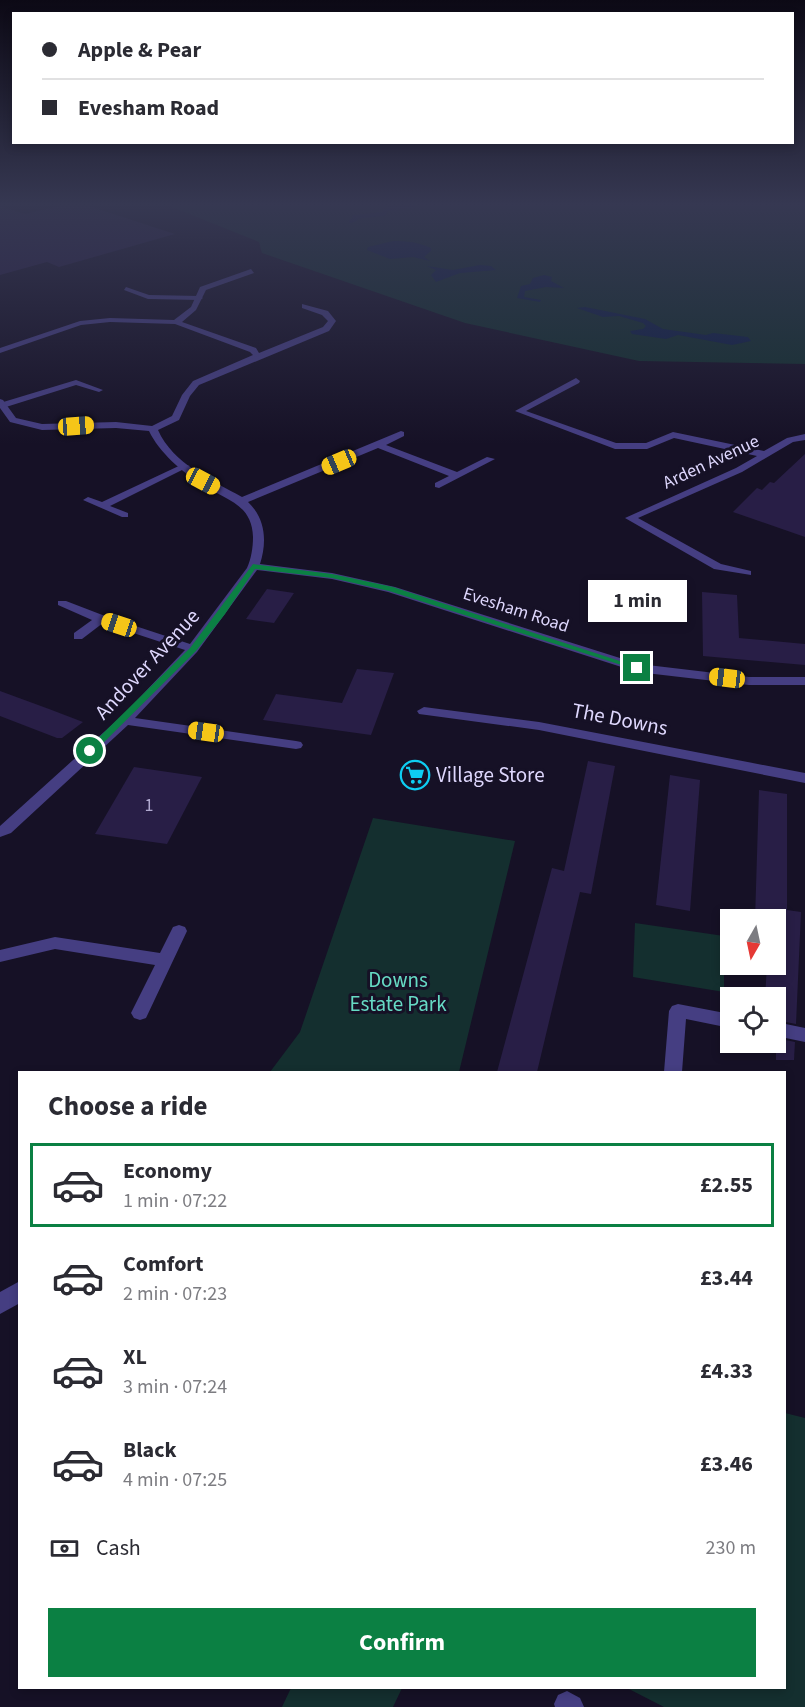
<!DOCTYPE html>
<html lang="en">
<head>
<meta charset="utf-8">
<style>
	:root { --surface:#fff; --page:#f7f7f7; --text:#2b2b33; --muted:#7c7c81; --line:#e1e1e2; --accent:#0b8043 }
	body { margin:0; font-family:"Source Sans 3",sans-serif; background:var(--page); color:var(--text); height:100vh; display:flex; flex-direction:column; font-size:22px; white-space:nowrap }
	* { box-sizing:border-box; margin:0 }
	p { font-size:20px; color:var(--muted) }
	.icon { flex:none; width:33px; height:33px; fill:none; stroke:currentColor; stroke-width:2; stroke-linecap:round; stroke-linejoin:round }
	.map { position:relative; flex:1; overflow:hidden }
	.side { position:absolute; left:18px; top:1071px; width:768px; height:618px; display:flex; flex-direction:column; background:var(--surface); border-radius:0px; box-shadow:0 3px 9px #0003 }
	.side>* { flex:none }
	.hud { position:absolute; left:12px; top:12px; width:782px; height:132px; border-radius:0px; box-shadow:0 3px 9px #0003; display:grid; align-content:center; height:132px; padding:0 30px; background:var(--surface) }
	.needle { width:39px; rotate:189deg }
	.fabs { position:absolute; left:720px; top:909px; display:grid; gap:12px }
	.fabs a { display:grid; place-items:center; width:66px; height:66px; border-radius:0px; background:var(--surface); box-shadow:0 3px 9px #0003; font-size:30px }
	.end { position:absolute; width:27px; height:27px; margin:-14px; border:8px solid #0b8043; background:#fff; box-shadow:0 0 0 3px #fff }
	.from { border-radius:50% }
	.bubble { position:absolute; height:42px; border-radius:0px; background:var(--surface); box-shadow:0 3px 9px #0003; font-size:20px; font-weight:700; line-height:42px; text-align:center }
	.car { position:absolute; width:18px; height:36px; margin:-18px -9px; border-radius:8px; box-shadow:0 0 4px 2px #0007; background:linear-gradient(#f5c518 24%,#345 0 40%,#f5c518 0 76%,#345 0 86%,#f5c518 0) }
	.hud b { display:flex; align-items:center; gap:21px; height:57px; font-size:22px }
	.hud b+b { border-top:2px solid var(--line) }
	.hud i { width:15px; height:15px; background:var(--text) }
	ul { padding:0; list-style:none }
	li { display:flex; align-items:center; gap:18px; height:84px; margin:0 12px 9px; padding:0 18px; border:3px solid transparent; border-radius:0px }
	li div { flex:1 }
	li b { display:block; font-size:22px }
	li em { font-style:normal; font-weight:700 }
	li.selected { border-color:var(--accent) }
	li>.icon { width:54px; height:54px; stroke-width:1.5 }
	h2 { padding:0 30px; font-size:27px; line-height:72px }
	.pay { display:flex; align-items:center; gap:15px; height:66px; padding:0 30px; font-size:22px }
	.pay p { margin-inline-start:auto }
	.cta { display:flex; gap:12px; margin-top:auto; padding:12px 30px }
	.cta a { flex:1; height:69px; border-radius:0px; background:var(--accent); color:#fff; font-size:24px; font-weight:700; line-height:69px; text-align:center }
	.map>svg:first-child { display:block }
	.green { fill:#142f2f }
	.water { fill:#0f2046 }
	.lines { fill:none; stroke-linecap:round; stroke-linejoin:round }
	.stream { stroke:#0f2046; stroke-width:4 }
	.building { fill:#281e46 }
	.lane { fill:#453e82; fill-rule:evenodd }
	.street { fill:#453e82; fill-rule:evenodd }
	.route { fill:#0b8043 }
	.labels { text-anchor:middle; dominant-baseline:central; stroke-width:6; stroke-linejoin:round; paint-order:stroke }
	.far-street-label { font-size:18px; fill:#ded7fd; stroke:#161126 }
	.number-label { font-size:18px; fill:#b0a9cf }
	.street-label { font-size:21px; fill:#ded7fd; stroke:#161126 }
	.poi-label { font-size:21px; fill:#ded7fd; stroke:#161126; text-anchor:start }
	.park-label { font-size:21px; fill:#66dac4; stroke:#161126 }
</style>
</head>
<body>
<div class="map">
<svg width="805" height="1707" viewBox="0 0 805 1707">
	<rect width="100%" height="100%" fill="#161126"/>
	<g class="green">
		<path d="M 167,205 L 805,205 L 805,364 L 639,361 L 465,323 L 262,253 L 259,242 Z"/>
		<path d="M 373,818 L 515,841 L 459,1072 L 270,1072 L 300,1032 Z"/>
		<path d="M 635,923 L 724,936 L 724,992 L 633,977 Z"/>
		<path d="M 785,1413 L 805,1418 L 805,1707 L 664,1707 L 627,1688 L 784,1688 Z"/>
		<path d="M 291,1688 L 402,1688 L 393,1707 L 282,1707 Z"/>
	</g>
	<g class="water">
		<path d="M 393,241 C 407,241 418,242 431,248 L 431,251 L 424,257 L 430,261 L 413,257 L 390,259 L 367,250 L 368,247 Z"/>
		<path d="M 480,265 L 491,266 L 496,270 L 460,273 L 436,282 L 431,275 L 436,270 L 427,266 L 453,270 Z"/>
		<path d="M 544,275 L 552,277 L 551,281 L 564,288 L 546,287 L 525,291 L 524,297 L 541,300 L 540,302 L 517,298 L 521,286 L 530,284 L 533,278 Z"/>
		<path d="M 585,307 L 645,319 L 663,329 L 706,335 L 713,333 L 748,337 L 751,341 L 732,345 L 678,335 L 666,339 L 632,334 L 630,331 L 643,329 L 646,326 L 643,323 L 619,316 L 603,317 L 577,308 Z"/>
	</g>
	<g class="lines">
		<path class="stream" d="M 351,221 L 356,219 L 354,217 L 384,214 L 387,209 L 414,205"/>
	</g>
	<g class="building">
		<path d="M 63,205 L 86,205 L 175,234 L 59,267 L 47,262 L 0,275 L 0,206 L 25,214 Z"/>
		<path d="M 805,454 L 805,537 L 733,512 L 757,488 L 762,490 L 770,482 L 774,483 Z"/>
		<path d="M 267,589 L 294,593 L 274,623 L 246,619 Z"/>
		<path d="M 702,592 L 737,595 L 739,638 L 805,644 L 805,665 L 703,656 Z"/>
		<path d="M 357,669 L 394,673 L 371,735 L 263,720 L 276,694 L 342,703 Z"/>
		<path d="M 0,691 L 49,709 L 83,722 L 62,738 L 57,738 L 0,716 Z"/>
		<path d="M 588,761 L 615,766 L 591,894 L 580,892 L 537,1072 L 497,1072 L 552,868 L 564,871 Z"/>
		<path d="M 134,767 L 202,777 L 167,844 L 95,834 Z"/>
		<path d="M 670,775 L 700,780 L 690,911 L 656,905 Z"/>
		<path d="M 759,790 L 787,794 L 787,910 L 801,912 L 796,1024 L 776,1020 L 776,998 L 765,998 L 767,965 L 776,967 L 776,920 L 755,920 Z"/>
		<path d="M 776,1038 L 795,1042 L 794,1060 L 776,1060 Z"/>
	</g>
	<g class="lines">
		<g class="lane">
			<path d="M 126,287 L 149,295 L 200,296 L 203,298 L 200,300 L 148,299 L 124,290 Z"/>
			<path d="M 76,380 L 103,390 L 99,392 L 76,385 L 6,407 L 0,406 L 0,403 Z"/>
			<path d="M 183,464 L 190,466 L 110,506 L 128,513 L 128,517 L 122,517 L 83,500 L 88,497 L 102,502 Z"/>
		</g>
		<g class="street">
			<path d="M 251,269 L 254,273 L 206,290 L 196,310 L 182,322 L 256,348 L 259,353 L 323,327 L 328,321 L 322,315 L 302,308 L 302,304 L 328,311 L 336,321 L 329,331 L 199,385 L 190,396 L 179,420 L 158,430 C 173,464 212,480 242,497 L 401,431 L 404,432 L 404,436 L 386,445 L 457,472 L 487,457 L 495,459 L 439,488 L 435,487 L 435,483 L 449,476 L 378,448 L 248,502 C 266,519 267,542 260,564 L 332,573 L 395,587 L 639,664 L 749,677 L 805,677 L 805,685 L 749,685 L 637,672 L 388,592 L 332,579 L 257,570 L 197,652 L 135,718 L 296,741 L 301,742 L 303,745 L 301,748 L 296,749 L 128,725 L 11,833 L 0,837 L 0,826 L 124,714 L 185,650 L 103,623 L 82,639 L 74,639 L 74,633 L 92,620 L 58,605 L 58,601 L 66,601 L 105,616 L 190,644 L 247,568 C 251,559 253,548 253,537 C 252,503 225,500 201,484 C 182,472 159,452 149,431 L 116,428 L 42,430 L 10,422 L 0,408 L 0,399 L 3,400 L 16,418 L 42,424 L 116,422 L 152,426 L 172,416 L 182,395 L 193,381 L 253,355 L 250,352 L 175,324 L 110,322 L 81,325 L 0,353 L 0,348 L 80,321 L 110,318 L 174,320 L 191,307 L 200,287 Z"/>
			<path d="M 576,378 L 580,381 L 579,383 L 526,411 L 616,443 L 646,443 L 673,432 L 764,451 L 787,438 L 805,434 L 805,440 L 793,442 L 742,472 L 638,518 L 721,564 L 751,571 L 751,575 L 714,569 L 625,518 L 736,468 L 757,456 L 674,438 L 647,449 L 615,449 L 515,411 Z"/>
			<path d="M 424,707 L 539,722 L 805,773 L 805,783 L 539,730 L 419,714 L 417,711 Z"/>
			<path d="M 179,925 L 185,927 L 187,931 L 146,1018 L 140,1020 L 134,1018 L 131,1013 L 155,965 L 55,949 L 0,962 L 0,950 L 55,937 L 160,953 L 173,927 Z"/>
			<path d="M 678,1004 L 730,1014 L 730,1028 L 686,1019 L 682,1072 L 664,1072 L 669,1011 L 672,1006 Z"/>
			<path d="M 776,1022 L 805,1028 L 805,1042 L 776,1036 Z"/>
			<path d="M 20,1281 L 20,1303 L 0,1314 L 0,1292 Z"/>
			<path d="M 567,1691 L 580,1698 L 584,1707 L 555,1707 L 554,1704 L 558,1695 Z"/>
		</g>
	</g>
	<linearGradient id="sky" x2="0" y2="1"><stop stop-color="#0c0915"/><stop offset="0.46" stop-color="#363852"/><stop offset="1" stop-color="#363852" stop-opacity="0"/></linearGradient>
	<rect width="805" height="444" fill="url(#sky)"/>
	<path class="route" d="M 253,564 L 332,574 L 393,587 L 641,668 L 634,669 L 389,591 L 332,578 L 255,569 L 225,614 L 196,651 L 93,753 L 87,753 L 87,749 L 190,648 Z"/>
	<defs>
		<g id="supermarket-ring" transform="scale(1.5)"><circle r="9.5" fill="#161126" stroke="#0ecdf2" stroke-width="1.5"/><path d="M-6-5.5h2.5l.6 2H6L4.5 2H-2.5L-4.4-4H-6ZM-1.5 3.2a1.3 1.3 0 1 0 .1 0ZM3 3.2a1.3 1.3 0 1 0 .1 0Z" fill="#0ecdf2"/></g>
	</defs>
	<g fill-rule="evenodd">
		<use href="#supermarket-ring" x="415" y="775"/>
	</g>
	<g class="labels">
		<g class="far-street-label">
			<text transform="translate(711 462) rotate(-25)">Arden Avenue</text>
			<text transform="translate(516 610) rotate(18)">Evesham Road</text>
		</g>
		<g class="number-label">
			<text x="149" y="805">1</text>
		</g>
		<g class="street-label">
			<text transform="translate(147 664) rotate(-47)">Andover Avenue</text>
			<text transform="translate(620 719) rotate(11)">The Downs</text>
		</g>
		<g class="poi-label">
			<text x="436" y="775">Village Store</text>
		</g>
		<g class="park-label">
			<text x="398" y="980">Downs<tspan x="398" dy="24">Estate Park</tspan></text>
		</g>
	</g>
</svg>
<div class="fabs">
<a><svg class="needle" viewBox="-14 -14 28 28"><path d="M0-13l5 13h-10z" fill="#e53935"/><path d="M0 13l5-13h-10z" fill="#7c7c81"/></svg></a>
<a><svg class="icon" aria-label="locate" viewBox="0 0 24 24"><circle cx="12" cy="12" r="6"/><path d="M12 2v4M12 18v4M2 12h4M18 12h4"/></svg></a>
</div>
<i class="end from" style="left:90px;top:751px"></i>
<i class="end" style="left:637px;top:668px"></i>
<div class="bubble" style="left:588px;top:580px;width:99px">1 min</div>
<i class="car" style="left:76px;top:426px;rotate:86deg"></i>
<i class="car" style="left:339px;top:462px;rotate:247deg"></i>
<i class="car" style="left:203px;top:481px;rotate:118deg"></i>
<i class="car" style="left:119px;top:625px;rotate:288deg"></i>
<i class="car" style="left:727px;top:678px;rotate:277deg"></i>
<i class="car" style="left:206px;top:732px;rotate:278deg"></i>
<div class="hud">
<b><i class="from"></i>Apple &amp; Pear</b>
<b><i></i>Evesham Road</b>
</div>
<section class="side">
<h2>Choose a ride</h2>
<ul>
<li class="selected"><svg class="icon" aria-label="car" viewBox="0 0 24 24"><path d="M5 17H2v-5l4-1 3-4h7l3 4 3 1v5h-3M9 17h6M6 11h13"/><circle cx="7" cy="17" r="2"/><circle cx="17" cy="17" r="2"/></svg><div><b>Economy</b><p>1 min · 07:22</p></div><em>£2.55</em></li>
<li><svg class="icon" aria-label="car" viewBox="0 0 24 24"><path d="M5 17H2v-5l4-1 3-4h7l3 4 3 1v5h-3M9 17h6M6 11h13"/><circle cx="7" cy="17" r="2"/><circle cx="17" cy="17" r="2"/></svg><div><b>Comfort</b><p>2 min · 07:23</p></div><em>£3.44</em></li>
<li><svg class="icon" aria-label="car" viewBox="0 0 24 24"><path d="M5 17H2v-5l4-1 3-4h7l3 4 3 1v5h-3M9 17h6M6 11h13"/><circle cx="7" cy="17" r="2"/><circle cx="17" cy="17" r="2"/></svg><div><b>XL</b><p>3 min · 07:24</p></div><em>£4.33</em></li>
<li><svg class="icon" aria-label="car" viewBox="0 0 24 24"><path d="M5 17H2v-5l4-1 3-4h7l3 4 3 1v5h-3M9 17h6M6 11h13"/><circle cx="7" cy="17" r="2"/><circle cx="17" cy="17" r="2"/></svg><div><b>Black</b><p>4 min · 07:25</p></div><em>£3.46</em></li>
</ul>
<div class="pay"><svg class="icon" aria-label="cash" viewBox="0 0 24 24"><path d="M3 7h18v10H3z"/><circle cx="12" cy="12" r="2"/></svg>Cash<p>230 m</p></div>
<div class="cta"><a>Confirm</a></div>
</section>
</div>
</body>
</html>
